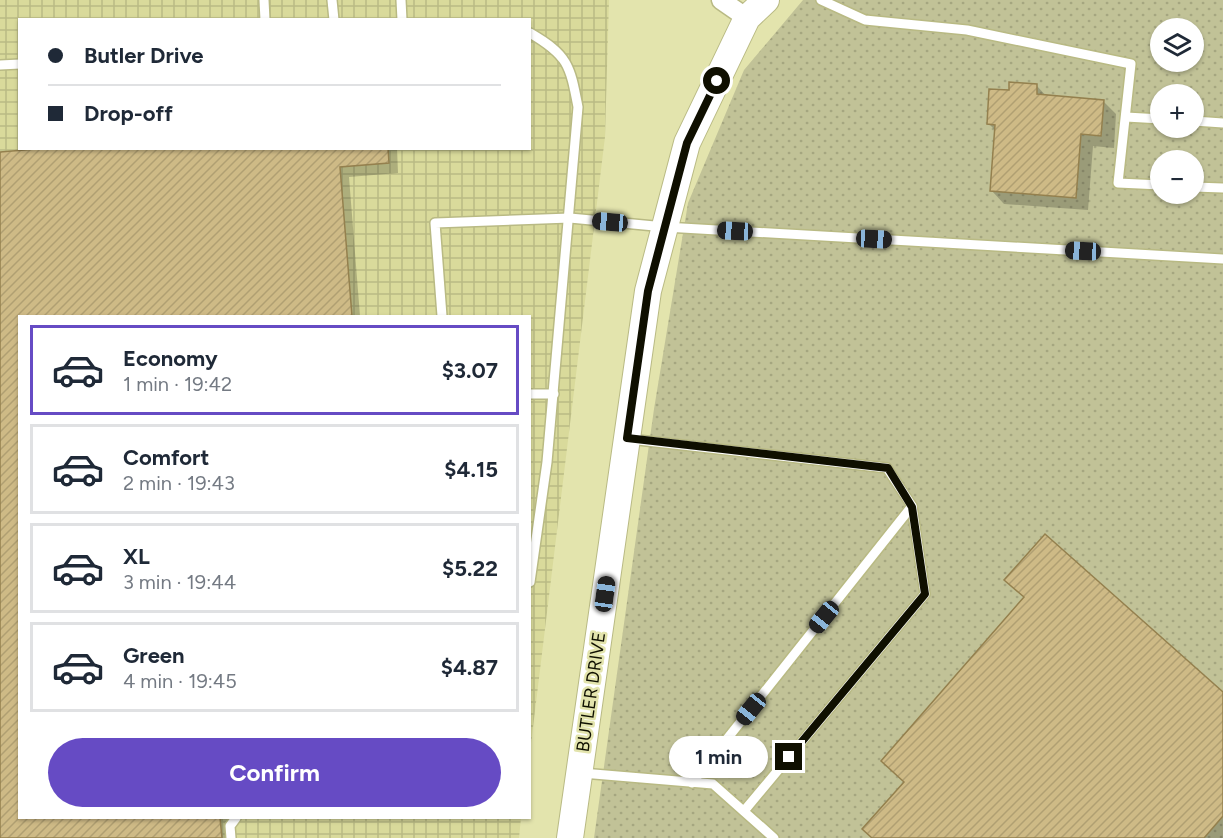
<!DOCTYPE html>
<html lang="en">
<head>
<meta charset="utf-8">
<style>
	:root { --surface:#fff; --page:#f6f6f7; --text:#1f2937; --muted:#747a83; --line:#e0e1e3; --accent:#664bc4 }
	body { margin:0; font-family:Figtree,sans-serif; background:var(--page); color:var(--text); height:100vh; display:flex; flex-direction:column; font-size:22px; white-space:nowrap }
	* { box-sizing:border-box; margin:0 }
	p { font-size:20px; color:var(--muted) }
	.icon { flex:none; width:33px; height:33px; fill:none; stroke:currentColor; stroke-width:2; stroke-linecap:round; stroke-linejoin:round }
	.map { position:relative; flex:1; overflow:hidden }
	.panel { position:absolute; left:18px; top:315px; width:513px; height:504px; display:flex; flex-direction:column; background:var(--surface); border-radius:0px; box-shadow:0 2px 4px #0004 }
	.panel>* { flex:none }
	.guide { position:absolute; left:18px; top:18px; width:513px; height:132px; border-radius:0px; box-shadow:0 2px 4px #0004; display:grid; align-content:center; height:132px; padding:0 30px; background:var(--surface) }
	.buttons { position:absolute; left:1150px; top:18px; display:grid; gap:12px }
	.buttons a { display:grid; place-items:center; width:54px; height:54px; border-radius:50%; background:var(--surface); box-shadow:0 2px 4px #0004; font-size:30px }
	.end { position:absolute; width:27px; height:27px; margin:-14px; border:8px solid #0f0f00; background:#fff; box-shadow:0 0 0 3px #fff }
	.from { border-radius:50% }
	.bubble { position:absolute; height:42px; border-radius:21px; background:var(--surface); box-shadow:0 2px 4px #0004; font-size:20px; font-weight:700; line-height:42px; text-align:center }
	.car { position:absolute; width:18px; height:36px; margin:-18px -9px; border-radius:8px; box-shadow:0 0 4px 2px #0007; background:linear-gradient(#222 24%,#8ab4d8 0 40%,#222 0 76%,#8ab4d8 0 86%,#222 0) }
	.guide b { display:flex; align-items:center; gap:21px; height:57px; font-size:22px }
	.guide b+b { border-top:2px solid var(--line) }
	.guide i { width:15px; height:15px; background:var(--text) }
	ul { padding:10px 0 0; list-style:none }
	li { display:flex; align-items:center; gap:18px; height:90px; margin:0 12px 9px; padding:0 18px; border:3px solid var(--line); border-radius:0px }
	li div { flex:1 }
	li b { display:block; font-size:22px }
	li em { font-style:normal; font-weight:700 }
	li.active { border-color:var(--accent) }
	li>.icon { width:54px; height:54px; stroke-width:1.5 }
	.button { display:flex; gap:12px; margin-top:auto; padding:12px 30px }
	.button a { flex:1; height:69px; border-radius:36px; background:var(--accent); color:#fff; font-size:24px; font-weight:700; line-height:69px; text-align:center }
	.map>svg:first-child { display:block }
	.industrial { fill:url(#industrial-grid); fill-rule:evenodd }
	.grass { fill:url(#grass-dots); fill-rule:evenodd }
	.shadow { fill:#0003 }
	.building { fill:url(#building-hatch); stroke:#94804e; stroke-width:1.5 }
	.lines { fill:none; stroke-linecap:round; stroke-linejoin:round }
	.lane-casing { stroke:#b9ba84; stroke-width:12 }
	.street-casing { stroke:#b9ba84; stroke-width:21 }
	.secondary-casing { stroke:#b9ba84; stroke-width:28 }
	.lane { stroke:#fff; stroke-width:9 }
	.street { stroke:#fff; stroke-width:18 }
	.secondary { stroke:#fff; stroke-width:26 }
	.route { stroke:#0f0f00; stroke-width:8 }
	.labels { text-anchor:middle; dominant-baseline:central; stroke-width:5; stroke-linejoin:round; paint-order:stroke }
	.street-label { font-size:18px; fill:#0f0f00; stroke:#e3e4ad }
</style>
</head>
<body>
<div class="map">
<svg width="1223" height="838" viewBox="0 0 1223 838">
	<defs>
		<pattern id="industrial-grid" width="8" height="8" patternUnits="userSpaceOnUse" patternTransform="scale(1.5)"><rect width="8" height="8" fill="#d9da9b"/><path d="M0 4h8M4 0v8" fill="none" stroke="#b9ba84"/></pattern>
		<pattern id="grass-dots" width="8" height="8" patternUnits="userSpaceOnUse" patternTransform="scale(1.5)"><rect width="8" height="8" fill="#c1c297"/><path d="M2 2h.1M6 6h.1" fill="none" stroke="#a5a680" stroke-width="1.8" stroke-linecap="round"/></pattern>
		<pattern id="building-hatch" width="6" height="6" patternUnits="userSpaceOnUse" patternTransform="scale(1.5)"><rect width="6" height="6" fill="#ceba86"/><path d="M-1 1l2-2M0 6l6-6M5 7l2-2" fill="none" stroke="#b09f72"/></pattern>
	</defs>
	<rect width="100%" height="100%" fill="#e3e4ad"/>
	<path class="industrial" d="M 0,0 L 609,0 L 605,137 L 530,752 L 530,316 L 20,316 L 20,818 L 521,818 L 519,838 L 0,838 ZM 20,20 L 530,20 L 530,148 L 20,148 Z"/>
	<path class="grass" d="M 803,0 L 1223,0 L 1223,838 L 594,838 L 654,409 L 688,203 L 744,70 ZM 1161,28 L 1194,28 L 1194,62 L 1161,62 ZM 1161,94 L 1194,94 L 1194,128 L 1161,128 ZM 1161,160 L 1194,160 L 1194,194 L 1161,194 Z"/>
	<g class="shadow">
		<path d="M 1037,86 L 1047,97 L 1103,101 L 1116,114 L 1114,148 L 1093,146 L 1088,210 L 1004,204 L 992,191 L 996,131 L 988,123 L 1010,92 Z"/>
		<path d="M 67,148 L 397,148 L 398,173 L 349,177 L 360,316 L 20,316 L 20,818 L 229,818 L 230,838 L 0,838 L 0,154 Z"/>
		<path d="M 1223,694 L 1223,838 L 873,838 Z"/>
	</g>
	<g class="building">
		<path d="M 1009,82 L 1037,84 L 1037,94 L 1104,100 L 1101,136 L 1081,134 L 1076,198 L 990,191 L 995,125 L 987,124 L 989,89 L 1009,90 Z"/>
		<path d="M 48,148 L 388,148 L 389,163 L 340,167 L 352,316 L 20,316 L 20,818 L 220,818 L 222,838 L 0,838 L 0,152 Z"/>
		<path d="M 1045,534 L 1223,692 L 1223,816 L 1204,838 L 872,838 L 862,829 L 904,782 L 881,761 L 1024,597 L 1004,580 Z"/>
	</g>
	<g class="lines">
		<g class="lane-casing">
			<g id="lane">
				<path d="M 264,0 L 265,20"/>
				<path d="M 332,0 L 334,20"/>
				<path d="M 401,0 L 402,20"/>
				<path d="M 821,0 L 865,20 L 967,30 L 1131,64 L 1118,183 L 1161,185"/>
				<path d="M 530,33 C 568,55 570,65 578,107 L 547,462 L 530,582"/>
				<path d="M 0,65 L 20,64"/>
				<path d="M 1126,117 L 1161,119"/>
				<path d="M 1194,121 L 1223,123"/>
				<path d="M 1194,187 L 1223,188"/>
				<path d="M 442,316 L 435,223 L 570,218 L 665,227 L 1223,259"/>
				<path d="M 530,394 L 554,394"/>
				<path d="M 629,439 L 887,468 L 912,506 L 692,783"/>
				<path d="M 582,773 L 713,784 L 774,838"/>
				<path d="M 744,811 L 925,594 L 912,506"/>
				<path d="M 231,838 L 230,826 L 236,818"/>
			</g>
		</g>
		<g class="street-casing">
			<path id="street" d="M 721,0 L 747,18"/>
		</g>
		<g class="secondary-casing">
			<path id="secondary" d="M 570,838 L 648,291 L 687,143 L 747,18 L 766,0"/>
		</g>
		<use href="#lane" class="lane"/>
		<use href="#street" class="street"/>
		<use href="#secondary" class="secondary"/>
	</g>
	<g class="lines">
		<path class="route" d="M 717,81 L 687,143 L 648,291 L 627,438 L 888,468 L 912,507 L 925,594 L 789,757"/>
	</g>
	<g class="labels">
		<g class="street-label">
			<text transform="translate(591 692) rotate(-82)">BUTLER DRIVE</text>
		</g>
	</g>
</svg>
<div class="buttons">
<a><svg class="icon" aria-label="layers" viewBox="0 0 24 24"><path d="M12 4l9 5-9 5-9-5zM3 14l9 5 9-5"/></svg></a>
<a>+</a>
<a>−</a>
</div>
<i class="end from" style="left:717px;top:81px"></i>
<i class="end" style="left:789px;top:757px"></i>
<div class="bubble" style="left:669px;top:736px;width:99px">1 min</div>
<i class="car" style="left:610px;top:222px;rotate:275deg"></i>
<i class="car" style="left:735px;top:231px;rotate:273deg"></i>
<i class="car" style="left:874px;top:239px;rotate:93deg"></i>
<i class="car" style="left:1083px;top:251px;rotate:273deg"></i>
<i class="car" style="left:605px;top:594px;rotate:8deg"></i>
<i class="car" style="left:824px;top:617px;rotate:219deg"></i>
<i class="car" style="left:751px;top:709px;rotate:219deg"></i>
<div class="guide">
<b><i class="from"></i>Butler Drive</b>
<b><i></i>Drop-off</b>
</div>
<section class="panel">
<ul>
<li class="active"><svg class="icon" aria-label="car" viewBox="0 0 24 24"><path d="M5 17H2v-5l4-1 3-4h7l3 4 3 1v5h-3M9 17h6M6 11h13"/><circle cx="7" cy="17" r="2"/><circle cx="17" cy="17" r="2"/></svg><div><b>Economy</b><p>1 min · 19:42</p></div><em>$3.07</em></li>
<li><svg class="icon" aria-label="car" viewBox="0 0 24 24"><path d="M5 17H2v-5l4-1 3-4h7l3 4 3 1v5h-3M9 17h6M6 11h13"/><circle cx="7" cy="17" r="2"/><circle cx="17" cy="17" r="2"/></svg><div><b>Comfort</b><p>2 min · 19:43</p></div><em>$4.15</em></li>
<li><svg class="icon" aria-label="car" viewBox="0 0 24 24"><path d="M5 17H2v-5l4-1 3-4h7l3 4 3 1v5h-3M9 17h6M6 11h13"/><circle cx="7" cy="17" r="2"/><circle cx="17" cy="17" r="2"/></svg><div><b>XL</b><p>3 min · 19:44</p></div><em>$5.22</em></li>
<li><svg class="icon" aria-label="car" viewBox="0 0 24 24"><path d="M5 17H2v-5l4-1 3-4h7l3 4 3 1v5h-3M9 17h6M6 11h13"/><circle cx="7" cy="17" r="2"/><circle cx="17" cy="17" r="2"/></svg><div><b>Green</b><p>4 min · 19:45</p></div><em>$4.87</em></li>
</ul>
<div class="button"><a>Confirm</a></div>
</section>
</div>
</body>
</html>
